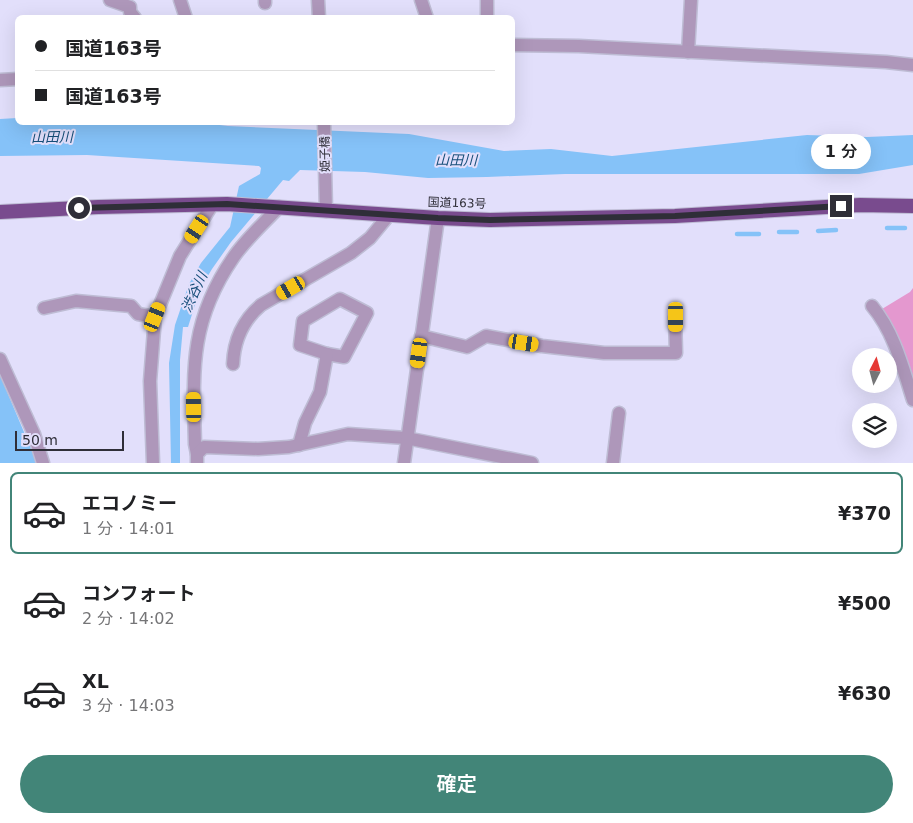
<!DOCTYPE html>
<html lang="ja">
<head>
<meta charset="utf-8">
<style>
	:root { --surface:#fff; --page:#f2f2f2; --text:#202124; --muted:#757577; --line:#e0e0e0; --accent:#428578 }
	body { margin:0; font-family:"DejaVu Sans","Noto Sans JP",sans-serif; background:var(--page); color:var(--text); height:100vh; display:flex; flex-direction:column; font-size:19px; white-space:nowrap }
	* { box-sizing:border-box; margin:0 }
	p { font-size:16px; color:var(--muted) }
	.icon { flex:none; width:28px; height:28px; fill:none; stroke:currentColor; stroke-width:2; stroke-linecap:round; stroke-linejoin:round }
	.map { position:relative; height:463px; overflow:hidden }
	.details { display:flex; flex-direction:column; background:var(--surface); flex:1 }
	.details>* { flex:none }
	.hud { position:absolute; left:15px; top:15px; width:500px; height:110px; border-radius:8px; box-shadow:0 5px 20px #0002; display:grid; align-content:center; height:110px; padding:0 20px; background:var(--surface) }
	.needle { width:32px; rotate:6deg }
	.tools { position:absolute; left:852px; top:348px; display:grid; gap:10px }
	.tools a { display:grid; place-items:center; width:45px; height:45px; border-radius:50%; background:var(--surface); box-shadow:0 5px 20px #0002; font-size:25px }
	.scale { position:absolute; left:15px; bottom:12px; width:109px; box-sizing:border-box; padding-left:5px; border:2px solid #2f2e38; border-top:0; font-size:14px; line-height:18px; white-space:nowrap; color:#2f2e38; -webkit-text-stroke:4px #e2dffb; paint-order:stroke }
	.end { position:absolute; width:22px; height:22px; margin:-11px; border:6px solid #2f2e38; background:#fff; box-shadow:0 0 0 2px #fff }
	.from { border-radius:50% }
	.bubble { position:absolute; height:35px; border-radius:18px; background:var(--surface); box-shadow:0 5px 20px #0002; font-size:16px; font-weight:600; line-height:35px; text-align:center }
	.car { position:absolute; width:15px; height:30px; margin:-15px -8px; border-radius:6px; box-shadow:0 0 4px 1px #0007; background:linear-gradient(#f5c518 24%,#345 0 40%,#f5c518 0 76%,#345 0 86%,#f5c518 0) }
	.hud b { display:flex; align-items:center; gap:18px; height:48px; font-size:19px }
	.hud b+b { border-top:1px solid var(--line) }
	.hud i { width:12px; height:12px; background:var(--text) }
	ul { padding:9px 0 0; list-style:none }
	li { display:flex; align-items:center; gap:15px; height:82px; margin:0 10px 8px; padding:0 10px; border:2px solid transparent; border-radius:8px }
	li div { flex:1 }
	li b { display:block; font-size:19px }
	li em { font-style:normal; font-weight:600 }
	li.current { border-color:var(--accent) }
	li>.icon { width:45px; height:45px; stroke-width:1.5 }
	.button { display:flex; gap:10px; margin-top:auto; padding:10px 20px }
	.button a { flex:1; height:58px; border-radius:30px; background:var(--accent); color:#fff; font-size:20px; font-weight:600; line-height:58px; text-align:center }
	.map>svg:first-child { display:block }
	.green { fill:#e498cf }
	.water { fill:#85c2f8 }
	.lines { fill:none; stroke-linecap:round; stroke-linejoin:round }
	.stream { stroke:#85c2f8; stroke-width:4.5 }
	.minor-casing { stroke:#bebcd4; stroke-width:15 }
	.tertiary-casing { stroke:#bebcd4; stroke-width:15 }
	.trunk-casing { stroke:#bebcd4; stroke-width:16 }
	.minor { stroke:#ae97ba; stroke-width:12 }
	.tertiary { stroke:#ae97ba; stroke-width:12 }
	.trunk { stroke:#794b8e; stroke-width:14 }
	.route { stroke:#2f2e38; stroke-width:6 }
	.labels { text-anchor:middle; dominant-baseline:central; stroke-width:4; stroke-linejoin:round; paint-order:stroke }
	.street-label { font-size:12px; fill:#2f2e38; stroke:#e2dffb }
	.water-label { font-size:14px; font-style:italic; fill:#164e79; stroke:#e2dffb }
</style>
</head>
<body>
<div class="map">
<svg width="913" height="463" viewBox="0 0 913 463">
	<rect width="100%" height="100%" fill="#e2dffb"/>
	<path class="green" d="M 913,288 L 913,386 L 882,309 L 910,292 Z"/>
	<g class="water">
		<path d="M 17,118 L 18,122 L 194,122 L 228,126 L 409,134 L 504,151 L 551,149 L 612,156 L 807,135 L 867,137 L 913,135 L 913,165 L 859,174 L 565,174 L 487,177 L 428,178 L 365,172 L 300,170 L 289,181 L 283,180 L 231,242 L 212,269 L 200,289 L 188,327 L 183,327 L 180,360 L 180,463 L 171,463 L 169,363 L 175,325 L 189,284 L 201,263 L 230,227 L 239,186 L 260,174 L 261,168 L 259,166 L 87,155 L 0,156 L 0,119 Z"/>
		<path d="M 0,375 L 37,463 L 0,463 Z"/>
	</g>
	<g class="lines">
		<g class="stream">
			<path d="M 887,228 L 905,228"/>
			<path d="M 818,231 L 836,230"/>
			<path d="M 779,232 L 797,232"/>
			<path d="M 737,234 L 759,234"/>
		</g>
		<g class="minor-casing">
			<g id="minor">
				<path d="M 110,0 L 130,7 L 130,12 L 135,18"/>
				<path d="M 180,0 L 186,18"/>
				<path d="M 265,0 L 265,3"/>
				<path d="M 421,0 L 427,18"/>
				<path d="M 487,18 L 487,0"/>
				<path d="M 688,52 L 691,0"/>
				<path d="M 340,299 L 367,313 L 344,357 L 327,354 L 300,345 L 303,321 Z"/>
				<path d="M 872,306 C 894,332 903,368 913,400"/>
				<path d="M 44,308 L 76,301 L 131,306 L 138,314 L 155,317"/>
				<path d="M 421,336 L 467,347 L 486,336 L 542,346 L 604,353 L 676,353 L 675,317"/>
				<path d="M 0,359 L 34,434 L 43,463"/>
				<path d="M 233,364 C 234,340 242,321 261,305 L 351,253 L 370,238 L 389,215"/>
				<path d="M 299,445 L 305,423 L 320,392 L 327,354"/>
				<path d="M 197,454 L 195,444 C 193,371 189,322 233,258 C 245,240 264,223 279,207"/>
				<path d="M 153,463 L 150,381 L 155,317 L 180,256 L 212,205"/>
				<path d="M 197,463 L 197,454 L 204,447 L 258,449 L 289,447 L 348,434 L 406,438 L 532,463"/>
				<path d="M 404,463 L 438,218"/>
				<path d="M 613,463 L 619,413"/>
			</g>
		</g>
		<g class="tertiary-casing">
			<g id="tertiary">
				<path d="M 318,0 L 319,18"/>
				<path d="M 512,45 L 579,46 L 886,62 L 913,65"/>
				<path d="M 0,80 L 18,79"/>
				<path d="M 324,122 L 326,211"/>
			</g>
		</g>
		<g class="trunk-casing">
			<path id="trunk" d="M 0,212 L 98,207 L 227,204 L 438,218 L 490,220 L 675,216 L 860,205 L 913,206"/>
		</g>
		<use href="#minor" class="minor"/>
		<use href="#tertiary" class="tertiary"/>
		<use href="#trunk" class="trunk"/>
	</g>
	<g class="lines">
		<path class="route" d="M 79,208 L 227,204 L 438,218 L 490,220 L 675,216 L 841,206"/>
	</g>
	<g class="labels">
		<g class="street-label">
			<text transform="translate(325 154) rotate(-91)">姫子橋</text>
			<text transform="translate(457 203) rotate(2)">国道163号</text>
		</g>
		<g class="water-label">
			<text transform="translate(52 137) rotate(-1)">山田川</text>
			<text transform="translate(456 160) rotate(1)">山田川</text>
			<text transform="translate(194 292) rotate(-65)">渋谷川</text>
		</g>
	</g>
</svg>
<div class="tools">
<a><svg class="needle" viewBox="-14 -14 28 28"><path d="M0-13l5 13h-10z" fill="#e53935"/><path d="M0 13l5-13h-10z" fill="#757577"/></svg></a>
<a><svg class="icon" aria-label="layers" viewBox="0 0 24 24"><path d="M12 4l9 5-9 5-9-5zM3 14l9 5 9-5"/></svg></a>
</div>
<div class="scale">50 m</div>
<i class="end from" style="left:79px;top:208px"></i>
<i class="end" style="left:841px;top:206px"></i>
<div class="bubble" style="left:811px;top:134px;width:60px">1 分</div>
<i class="car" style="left:197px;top:229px;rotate:213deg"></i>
<i class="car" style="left:291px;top:288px;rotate:240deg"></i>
<i class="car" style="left:155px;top:317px;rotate:22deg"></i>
<i class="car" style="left:676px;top:317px;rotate:180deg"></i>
<i class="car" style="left:524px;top:343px;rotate:99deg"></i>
<i class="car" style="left:419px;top:353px;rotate:188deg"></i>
<i class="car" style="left:194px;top:407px;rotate:359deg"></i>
<div class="hud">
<b><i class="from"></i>国道163号</b>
<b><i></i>国道163号</b>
</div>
</div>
<section class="details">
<ul>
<li class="current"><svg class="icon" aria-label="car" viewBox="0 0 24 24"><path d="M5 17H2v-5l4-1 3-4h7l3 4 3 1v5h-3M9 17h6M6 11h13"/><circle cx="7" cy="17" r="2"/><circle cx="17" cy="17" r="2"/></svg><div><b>エコノミー</b><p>1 分 · 14:01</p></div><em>¥370</em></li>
<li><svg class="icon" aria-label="car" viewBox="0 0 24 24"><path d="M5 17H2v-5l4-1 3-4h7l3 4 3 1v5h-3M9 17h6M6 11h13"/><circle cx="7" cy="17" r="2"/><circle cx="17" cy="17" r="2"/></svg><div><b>コンフォート</b><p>2 分 · 14:02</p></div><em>¥500</em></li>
<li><svg class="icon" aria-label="car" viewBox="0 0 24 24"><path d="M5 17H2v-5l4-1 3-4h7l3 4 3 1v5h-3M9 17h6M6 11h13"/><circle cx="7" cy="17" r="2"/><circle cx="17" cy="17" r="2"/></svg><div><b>XL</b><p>3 分 · 14:03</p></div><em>¥630</em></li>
</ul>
<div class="button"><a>確定</a></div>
</section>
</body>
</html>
